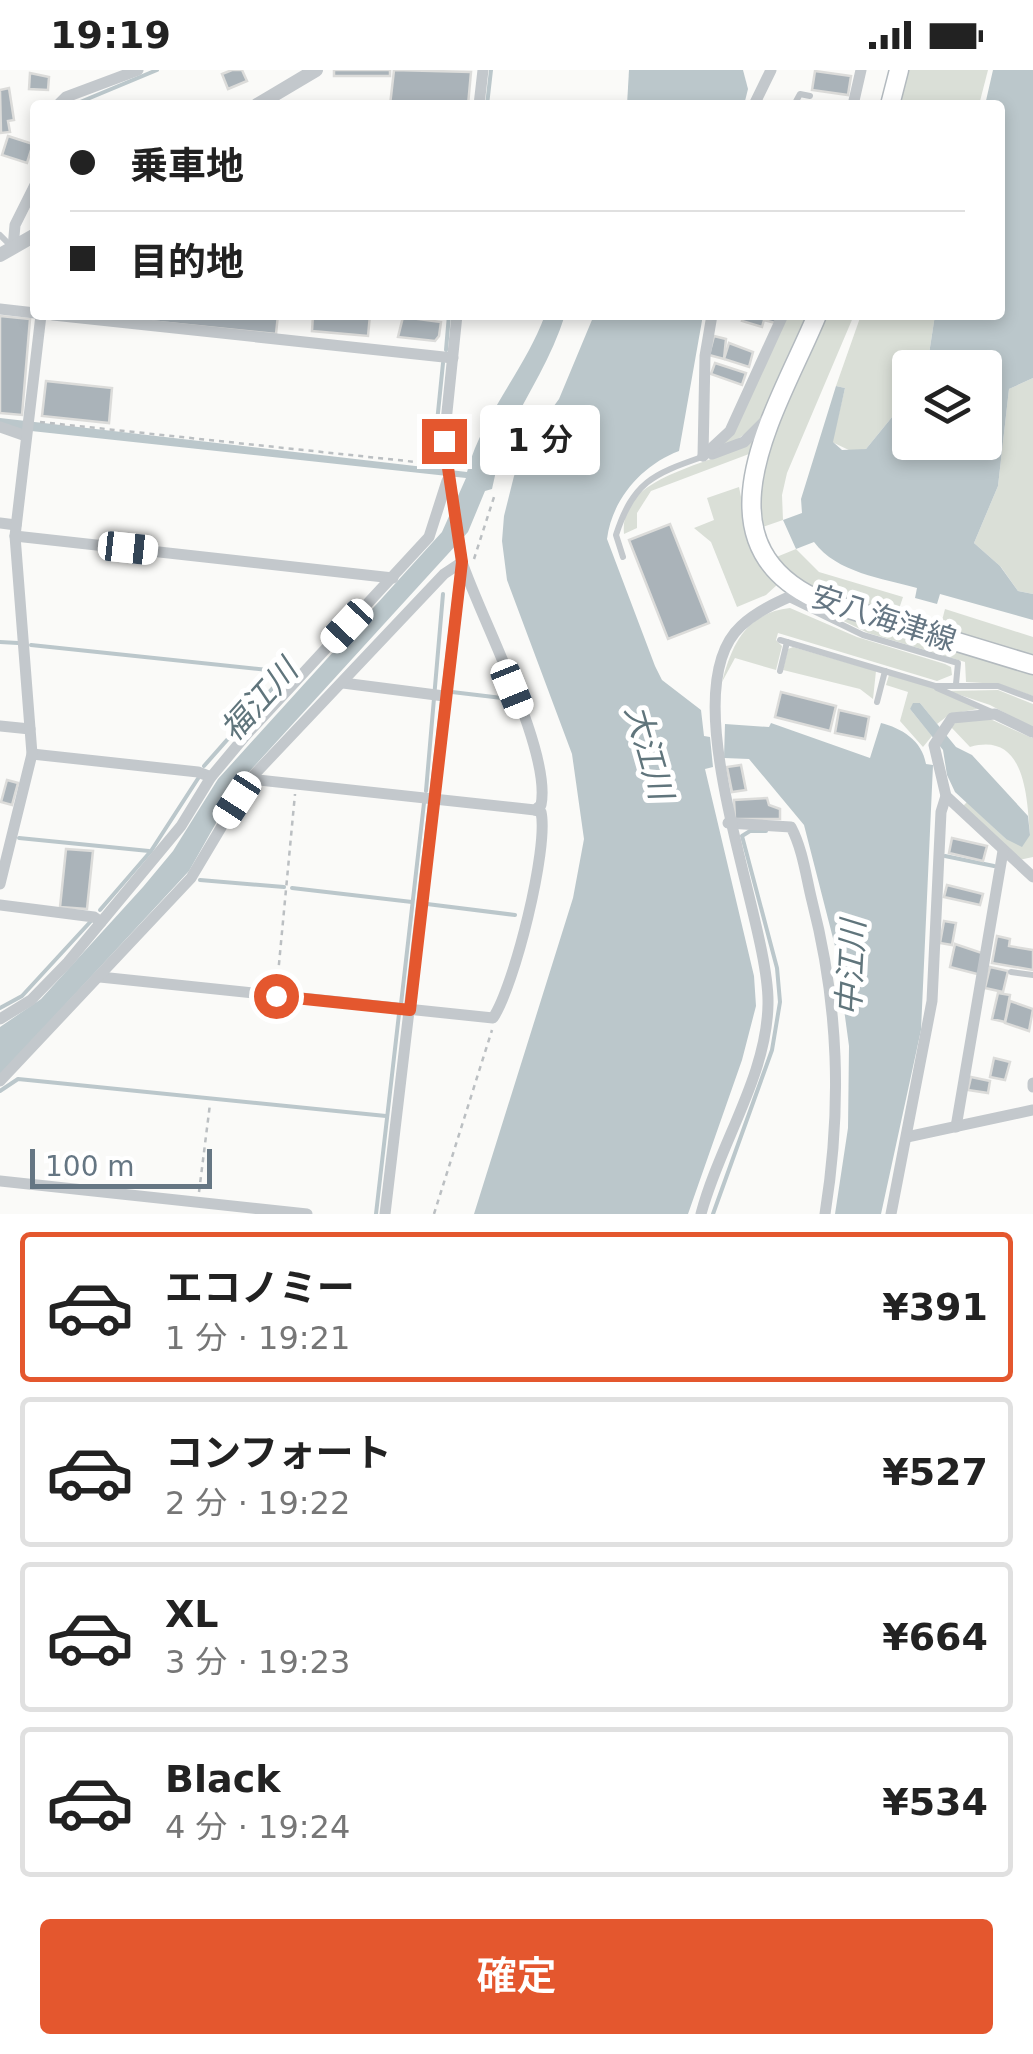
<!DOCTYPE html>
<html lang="ja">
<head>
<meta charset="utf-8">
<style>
	:root { --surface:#fff; --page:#f6f6f6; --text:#222; --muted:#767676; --line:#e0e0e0; --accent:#e4572e }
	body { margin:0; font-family:"DejaVu Sans","Noto Sans JP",sans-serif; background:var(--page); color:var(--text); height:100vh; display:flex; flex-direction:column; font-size:38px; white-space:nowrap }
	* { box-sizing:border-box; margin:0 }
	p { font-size:32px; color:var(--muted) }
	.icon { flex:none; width:55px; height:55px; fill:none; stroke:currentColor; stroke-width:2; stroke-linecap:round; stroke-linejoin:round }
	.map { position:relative; height:1144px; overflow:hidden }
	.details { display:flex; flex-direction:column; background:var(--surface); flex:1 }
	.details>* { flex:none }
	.banner { position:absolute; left:30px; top:30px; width:975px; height:220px; border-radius:10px; box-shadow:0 5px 15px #0003; display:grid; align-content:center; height:220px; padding:0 40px; background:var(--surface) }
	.tools { position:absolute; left:892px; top:280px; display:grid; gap:20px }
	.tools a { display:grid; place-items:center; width:110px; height:110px; border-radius:10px; background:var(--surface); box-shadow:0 5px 15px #0003; font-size:50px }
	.scale { position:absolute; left:30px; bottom:25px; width:182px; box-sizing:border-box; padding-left:10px; border:5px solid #657683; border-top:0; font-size:28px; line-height:35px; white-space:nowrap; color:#657683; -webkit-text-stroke:8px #fff; paint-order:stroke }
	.end { position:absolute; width:45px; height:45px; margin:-22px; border:12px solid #e4572e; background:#fff; box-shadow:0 0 0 5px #fff }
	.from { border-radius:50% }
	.bubble { position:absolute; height:70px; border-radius:10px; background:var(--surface); box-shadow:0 5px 15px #0003; font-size:32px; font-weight:600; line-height:70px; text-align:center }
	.car { position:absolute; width:30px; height:60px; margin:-30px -15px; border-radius:12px; box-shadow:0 0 8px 2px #0007; background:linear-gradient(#fff 24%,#345 0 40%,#fff 0 76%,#345 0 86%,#fff 0) }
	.banner b { display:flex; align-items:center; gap:35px; height:95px; font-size:38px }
	.banner b+b { border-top:2px solid var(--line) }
	.banner i { width:25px; height:25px; background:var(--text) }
	ul { padding:18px 0 0; list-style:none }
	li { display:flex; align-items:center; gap:30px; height:150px; margin:0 20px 15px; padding:0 20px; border:5px solid var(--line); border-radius:10px }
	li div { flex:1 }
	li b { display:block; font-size:38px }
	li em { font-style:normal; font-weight:600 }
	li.selected { border-color:var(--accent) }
	li>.icon { width:90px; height:90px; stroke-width:1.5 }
	.primary-button { display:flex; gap:20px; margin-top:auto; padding:20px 40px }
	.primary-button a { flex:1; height:115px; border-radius:10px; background:var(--accent); color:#fff; font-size:40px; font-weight:600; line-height:115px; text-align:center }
	.status { display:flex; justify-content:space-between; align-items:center; height:70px; padding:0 50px; background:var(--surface); direction:ltr }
	.status svg { height:28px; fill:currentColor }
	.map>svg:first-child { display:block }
	.green { fill:#dadfd7 }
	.water { fill:#bbc7cb }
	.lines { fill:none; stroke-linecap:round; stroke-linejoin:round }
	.stream { stroke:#bbc7cb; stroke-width:4 }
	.building { fill:#aab3b9; stroke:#dcdcda; stroke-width:2.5 }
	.secondary-casing { stroke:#b3babf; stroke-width:21 }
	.path { stroke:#bbbfc2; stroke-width:2.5; stroke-dasharray:5 5; stroke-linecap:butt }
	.service { stroke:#c3c8cc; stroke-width:6 }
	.minor { stroke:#c3c8cc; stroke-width:11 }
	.tertiary { stroke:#c3c8cc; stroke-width:14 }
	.secondary { stroke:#fff; stroke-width:18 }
	.route { stroke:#e4572e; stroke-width:12 }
	.labels { text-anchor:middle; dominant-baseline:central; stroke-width:10; stroke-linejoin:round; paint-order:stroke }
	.street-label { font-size:30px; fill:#657683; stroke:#fff }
	.water-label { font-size:32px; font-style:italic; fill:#60757c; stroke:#fff }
</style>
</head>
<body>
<div class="status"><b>19:19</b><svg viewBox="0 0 49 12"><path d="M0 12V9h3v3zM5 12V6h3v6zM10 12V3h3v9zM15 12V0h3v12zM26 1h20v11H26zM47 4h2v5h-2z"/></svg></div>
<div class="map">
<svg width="1033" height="1144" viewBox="0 0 1033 1144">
	<rect width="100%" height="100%" fill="#fafaf8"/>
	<g class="green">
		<path d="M 905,0 L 988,0 L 979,35 L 897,35 Z"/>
		<path d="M 786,245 L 810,245 C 792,289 774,361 721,376 Z"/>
		<path d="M 824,245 L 854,245 L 787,403 L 782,425 L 783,450 L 760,458 L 761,399 Z"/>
		<path d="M 861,245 L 935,245 L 927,297 L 910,298 L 910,325 L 866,379 L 853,382 L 832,372 L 845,318 L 836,316 Z"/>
		<path d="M 1033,308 L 1033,524 L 1018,521 L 1001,497 L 974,473 L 998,416 L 1009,319 Z"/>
		<path d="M 759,365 L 749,384 L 651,421 L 637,443 L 637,458 L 624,464 C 618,400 722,397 759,365 Z"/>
		<path d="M 739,417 L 751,476 L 778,514 L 766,525 L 737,537 L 711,472 L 694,458 L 714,450 L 707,428 Z"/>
		<path d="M 796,479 L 819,502 L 903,527 L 896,548 L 807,518 L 774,488 Z"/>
		<path d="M 811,535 L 1033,604 L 1033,626 L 999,614 L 966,612 L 965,592 L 868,563 Z"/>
		<path d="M 790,538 L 857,567 L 945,594 L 951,597 L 952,605 L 937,611 L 778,563 L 776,570 L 782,576 L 776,600 L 735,588 L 722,612 C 732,574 746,543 790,538 Z"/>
		<path d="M 945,539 L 1033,567 L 1033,587 L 939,562 Z"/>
		<path d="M 793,577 L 876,601 L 873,629 L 860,619 L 783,600 L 788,579 Z"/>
		<path d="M 889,605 L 931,617 L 978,639 L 950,644 L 937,654 L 920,633 L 910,639 L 932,666 L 923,677 L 900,651 L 908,622 L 886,615 Z"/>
		<path d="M 998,620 L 1033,634 L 1033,658 L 990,635 L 948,621 Z"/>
		<path d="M 988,648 L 1032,668 L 1033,665 L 1033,787 L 1019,790 L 962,737 L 967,732 L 1006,769 L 1030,765 C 1027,728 1026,661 970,677 L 951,657 L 953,651 Z"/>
	</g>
	<g class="water">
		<path d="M 629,0 L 743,0 L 748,19 L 744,35 L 627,35 Z"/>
		<path d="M 993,0 L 1033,0 L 1033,308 L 1009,319 L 998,416 L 974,473 L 1000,496 L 1018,521 L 1033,524 L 1033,550 L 940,524 L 937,534 L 915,528 L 917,518 C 882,508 837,503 814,472 L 796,479 L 783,450 L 802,443 L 801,429 L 836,316 L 845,318 L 833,372 L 842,380 L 866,379 L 910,325 L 910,372 L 985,372 L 985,298 L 927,297 L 935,245 L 1000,245 L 1000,35 L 985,35 Z"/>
		<path d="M 545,245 L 565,245 C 548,299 514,344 492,396 L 496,401 L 492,419 L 485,421 L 468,462 L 238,714 L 189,801 L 0,1005 L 0,957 L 41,929 L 143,817 L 173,781 L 218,709 L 442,462 L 466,408 L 22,360 L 0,355 L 0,348 L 467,402 C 482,345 525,300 545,245 Z"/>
		<path d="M 594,245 L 703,245 L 679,381 C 642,395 612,429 607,469 L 655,596 L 662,610 L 701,640 L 704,666 L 710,667 L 713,697 L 705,699 L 754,906 L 756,936 L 742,990 L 688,1144 L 474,1144 L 573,828 L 584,769 L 572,684 L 507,510 L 502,471 L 504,446 L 514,406 L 532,366 L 559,329 Z"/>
		<path d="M 913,633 L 920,633 L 956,677 L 972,685 L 1028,746 L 1030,765 L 1022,777 L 1006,769 L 955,722 L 947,705 L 943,680 L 910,639 Z"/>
		<path d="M 771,653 L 870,688 L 881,653 C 901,658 922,670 926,694 L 933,695 L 921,960 L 881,1144 L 835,1144 L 848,1058 L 849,976 L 836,880 L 804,755 L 749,689 L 724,688 L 725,654 L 769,657 Z"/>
	</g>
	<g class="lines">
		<g class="stream">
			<path d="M 73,35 L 157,0"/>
			<path d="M 487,35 L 491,0"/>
			<path d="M 446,280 L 449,245"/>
			<path d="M 433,392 L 443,293"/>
			<path d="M 0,572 L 18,573"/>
			<path d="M 31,575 L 287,602"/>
			<path d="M 452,622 L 502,628"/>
			<path d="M 204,696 L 287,602"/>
			<path d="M 426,721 L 443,524"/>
			<path d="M 19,768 L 149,781"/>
			<path d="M 945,786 L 994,796"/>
			<path d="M 200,810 L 284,817"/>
			<path d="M 292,818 L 412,832"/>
			<path d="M 427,834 L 515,845"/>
			<path d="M 100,840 L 151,781 L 199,707"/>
			<path d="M 401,934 L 424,733"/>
			<path d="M 0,938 L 22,926 L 92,850"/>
			<path d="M 0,1021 L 18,1009 L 386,1046"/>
			<path d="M 376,1144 L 399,944"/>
			<path d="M 713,1144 L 772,980 L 780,932 L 777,898 L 742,766 L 750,761 L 766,761"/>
		</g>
	</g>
	<g class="building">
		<path d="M 232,0 L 242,0 L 247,11 L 228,19 L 222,4 Z"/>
		<rect x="334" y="0" width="56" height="6"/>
		<path d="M 394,0 L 471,2 L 468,35 L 390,35 Z"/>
		<path d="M 815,1 L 851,6 L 848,25 L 812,20 Z"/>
		<path d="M 30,3 L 49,7 L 48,20 L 29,19 Z"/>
		<path d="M 9,18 L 14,50 L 8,51 L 10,62 L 1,63 L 0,20 Z"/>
		<path d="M 8,66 L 33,74 L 27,93 L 2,85 Z"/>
		<path d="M 129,245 L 278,245 L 276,264 L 129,249 Z"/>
		<path d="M 313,245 L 370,245 L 368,266 L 312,261 Z"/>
		<path d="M 744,245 L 778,245 L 775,253 L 764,250 L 762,257 L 742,251 Z"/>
		<path d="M 0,246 L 30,249 L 22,345 L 0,343 Z"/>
		<path d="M 403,247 L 441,252 L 439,266 L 435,271 L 398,267 Z"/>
		<path d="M 714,266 L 726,269 L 724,289 L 709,285 Z"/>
		<path d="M 729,273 L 753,282 L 749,297 L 724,289 Z"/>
		<path d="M 715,293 L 746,303 L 742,315 L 711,304 Z"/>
		<path d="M 46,311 L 112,318 L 109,353 L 42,346 Z"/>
		<path d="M 670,454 L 709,553 L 668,569 L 629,470 Z"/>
		<path d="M 781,622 L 836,636 L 830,661 L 775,647 Z"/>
		<path d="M 839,640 L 869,647 L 865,669 L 835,663 Z"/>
		<path d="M 741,695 L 746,720 L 732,722 L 727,697 Z"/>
		<path d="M 7,710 L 18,713 L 12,735 L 1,732 Z"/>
		<path d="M 767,728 L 769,735 L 780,739 L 780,749 L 735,749 L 734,730 Z"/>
		<path d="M 952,768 L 987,776 L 983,791 L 949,783 Z"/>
		<path d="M 66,779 L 93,781 L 87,839 L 60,837 Z"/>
		<path d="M 947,815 L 983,824 L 980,835 L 944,827 Z"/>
		<path d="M 944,851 L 956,853 L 952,875 L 940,873 Z"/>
		<path d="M 997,866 L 1010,869 L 1009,876 L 1033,880 L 1033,900 L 992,893 Z"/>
		<path d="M 955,874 L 985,884 L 981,905 L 950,897 Z"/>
		<path d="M 990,897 L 1008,901 L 1003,922 L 985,918 Z"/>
		<path d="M 998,923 L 1010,925 L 1005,952 L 992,949 Z"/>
		<path d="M 1010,931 L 1033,939 L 1029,961 L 1005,953 Z"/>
		<path d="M 994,988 L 1010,992 L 1005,1010 L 990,1007 Z"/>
		<path d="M 971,1007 L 990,1011 L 988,1023 L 968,1020 Z"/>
	</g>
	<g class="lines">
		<g class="secondary-casing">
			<g id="secondary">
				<path d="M 890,35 L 899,0"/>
				<path d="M 817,245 C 781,333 690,469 816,529 L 1033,595"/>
			</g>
		</g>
		<g class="path">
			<path d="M 40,352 L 435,394"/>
			<path d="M 474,489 L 495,424"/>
			<path d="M 277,915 L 295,724"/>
			<path d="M 199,1122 L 210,1034"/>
			<path d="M 434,1144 L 492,960"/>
		</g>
		<g class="service">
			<path d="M 794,35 L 800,24 L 810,26"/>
			<path d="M 0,165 L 12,177"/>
			<path d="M 623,487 L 616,465 C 633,412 653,404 702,387"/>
			<path d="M 787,528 L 863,565 L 958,593 L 956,614"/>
			<path d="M 780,570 L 935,616 L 998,616 L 1033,629"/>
			<path d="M 780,601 L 787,572"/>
			<path d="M 937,618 L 994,643"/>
			<path d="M 877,632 L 885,601"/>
			<path d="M 1011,902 L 1033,905"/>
		</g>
		<g class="minor">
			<path d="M 58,35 L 66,27 L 138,0"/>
			<path d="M 479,35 L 483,0"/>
			<path d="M 754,35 L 771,0"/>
			<path d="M 853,35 L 861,0"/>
			<path d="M 13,178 L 15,155 L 35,115"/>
			<path d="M 0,239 L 35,243"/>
			<path d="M 53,245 L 453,288"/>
			<path d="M 0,357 L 26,366"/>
			<path d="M 712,384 L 744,372 L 767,349"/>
			<path d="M 703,386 L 730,361 L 783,245"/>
			<path d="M 703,386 L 705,286 L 712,245"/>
			<path d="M 0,453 L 16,455"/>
			<path d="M 15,466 L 393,508"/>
			<path d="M 343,613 L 444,626"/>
			<path d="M 0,656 L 30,659"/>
			<path d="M 1032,662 L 995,644 L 952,648 L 934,675 L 946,726 L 1033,807"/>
			<path d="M 32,684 L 198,702 L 211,707"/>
			<path d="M 728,753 L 791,757 C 803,780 806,807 812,831 C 839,936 842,1037 825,1144"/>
			<path d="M 0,814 L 32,684 L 15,466 L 41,245"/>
			<path d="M 0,835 L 94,847 L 101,852"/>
			<path d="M 100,907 L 493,948 C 514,917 549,778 541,742 L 535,740"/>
			<path d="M 0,949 L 31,930 L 68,892 L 181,756 L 211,707 L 246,665 L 429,467 L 447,411"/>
			<path d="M 0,1011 L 191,808 L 250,709 L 444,504 L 462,492 C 481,549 552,682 541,735 L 535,740 L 250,709"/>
			<path d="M 1033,1013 L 1033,1017"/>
			<path d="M 956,1057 L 1003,781"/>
			<path d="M 907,1067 L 1033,1040"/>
			<path d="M 0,1111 L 307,1144"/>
			<path d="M 385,1144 L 462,492 L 444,371 L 457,245"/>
			<path d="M 701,1144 C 719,1075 767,1006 768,934 C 770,850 669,622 741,556 C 758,540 780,531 800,522"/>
			<path d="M 891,1144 L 932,931 L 941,742 L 946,726"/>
		</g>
		<g class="tertiary">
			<path d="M 257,35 L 316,0"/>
			<path d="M 0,185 L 35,165"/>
		</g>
		<use href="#secondary" class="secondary"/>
	</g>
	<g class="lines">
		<path class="route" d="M 276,926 L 410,940 L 462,492 L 444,371"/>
	</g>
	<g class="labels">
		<g class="street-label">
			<text transform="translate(884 548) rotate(18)">安八海津線</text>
		</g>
		<g class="water-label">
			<text transform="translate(259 630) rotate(-48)">福江川</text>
			<text transform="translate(649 682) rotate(74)">大江川</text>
			<text transform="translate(851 898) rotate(-87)">中江川</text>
		</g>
	</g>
</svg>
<div class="tools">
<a><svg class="icon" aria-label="layers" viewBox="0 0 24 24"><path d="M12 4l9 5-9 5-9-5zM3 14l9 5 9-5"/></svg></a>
</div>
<div class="scale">100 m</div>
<i class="end from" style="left:276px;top:926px"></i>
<i class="end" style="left:444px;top:371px"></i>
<div class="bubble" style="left:480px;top:335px;width:120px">1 分</div>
<i class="car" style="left:128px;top:478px;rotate:96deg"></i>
<i class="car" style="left:347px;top:556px;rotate:223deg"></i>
<i class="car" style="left:512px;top:619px;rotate:158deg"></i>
<i class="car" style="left:237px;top:730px;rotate:213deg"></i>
<div class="banner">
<b><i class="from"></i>乗車地</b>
<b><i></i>目的地</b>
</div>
</div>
<section class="details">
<ul>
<li class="selected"><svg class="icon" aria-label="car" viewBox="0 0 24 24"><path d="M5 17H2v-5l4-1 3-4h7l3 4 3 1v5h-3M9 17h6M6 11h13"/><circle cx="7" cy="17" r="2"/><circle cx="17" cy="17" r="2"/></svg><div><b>エコノミー</b><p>1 分 · 19:21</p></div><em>¥391</em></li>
<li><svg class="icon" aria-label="car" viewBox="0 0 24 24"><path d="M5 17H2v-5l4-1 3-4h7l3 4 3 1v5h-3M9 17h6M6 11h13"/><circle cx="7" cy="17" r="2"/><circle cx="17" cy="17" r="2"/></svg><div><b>コンフォート</b><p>2 分 · 19:22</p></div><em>¥527</em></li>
<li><svg class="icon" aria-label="car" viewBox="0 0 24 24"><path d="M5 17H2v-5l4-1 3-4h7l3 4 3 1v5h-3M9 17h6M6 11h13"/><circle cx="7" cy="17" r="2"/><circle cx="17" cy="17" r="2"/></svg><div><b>XL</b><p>3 分 · 19:23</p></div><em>¥664</em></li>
<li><svg class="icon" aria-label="car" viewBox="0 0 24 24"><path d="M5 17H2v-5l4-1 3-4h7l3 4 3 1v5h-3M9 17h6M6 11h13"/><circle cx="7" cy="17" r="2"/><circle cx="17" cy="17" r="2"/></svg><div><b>Black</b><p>4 分 · 19:24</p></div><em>¥534</em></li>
</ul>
<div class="primary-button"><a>確定</a></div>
</section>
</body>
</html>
